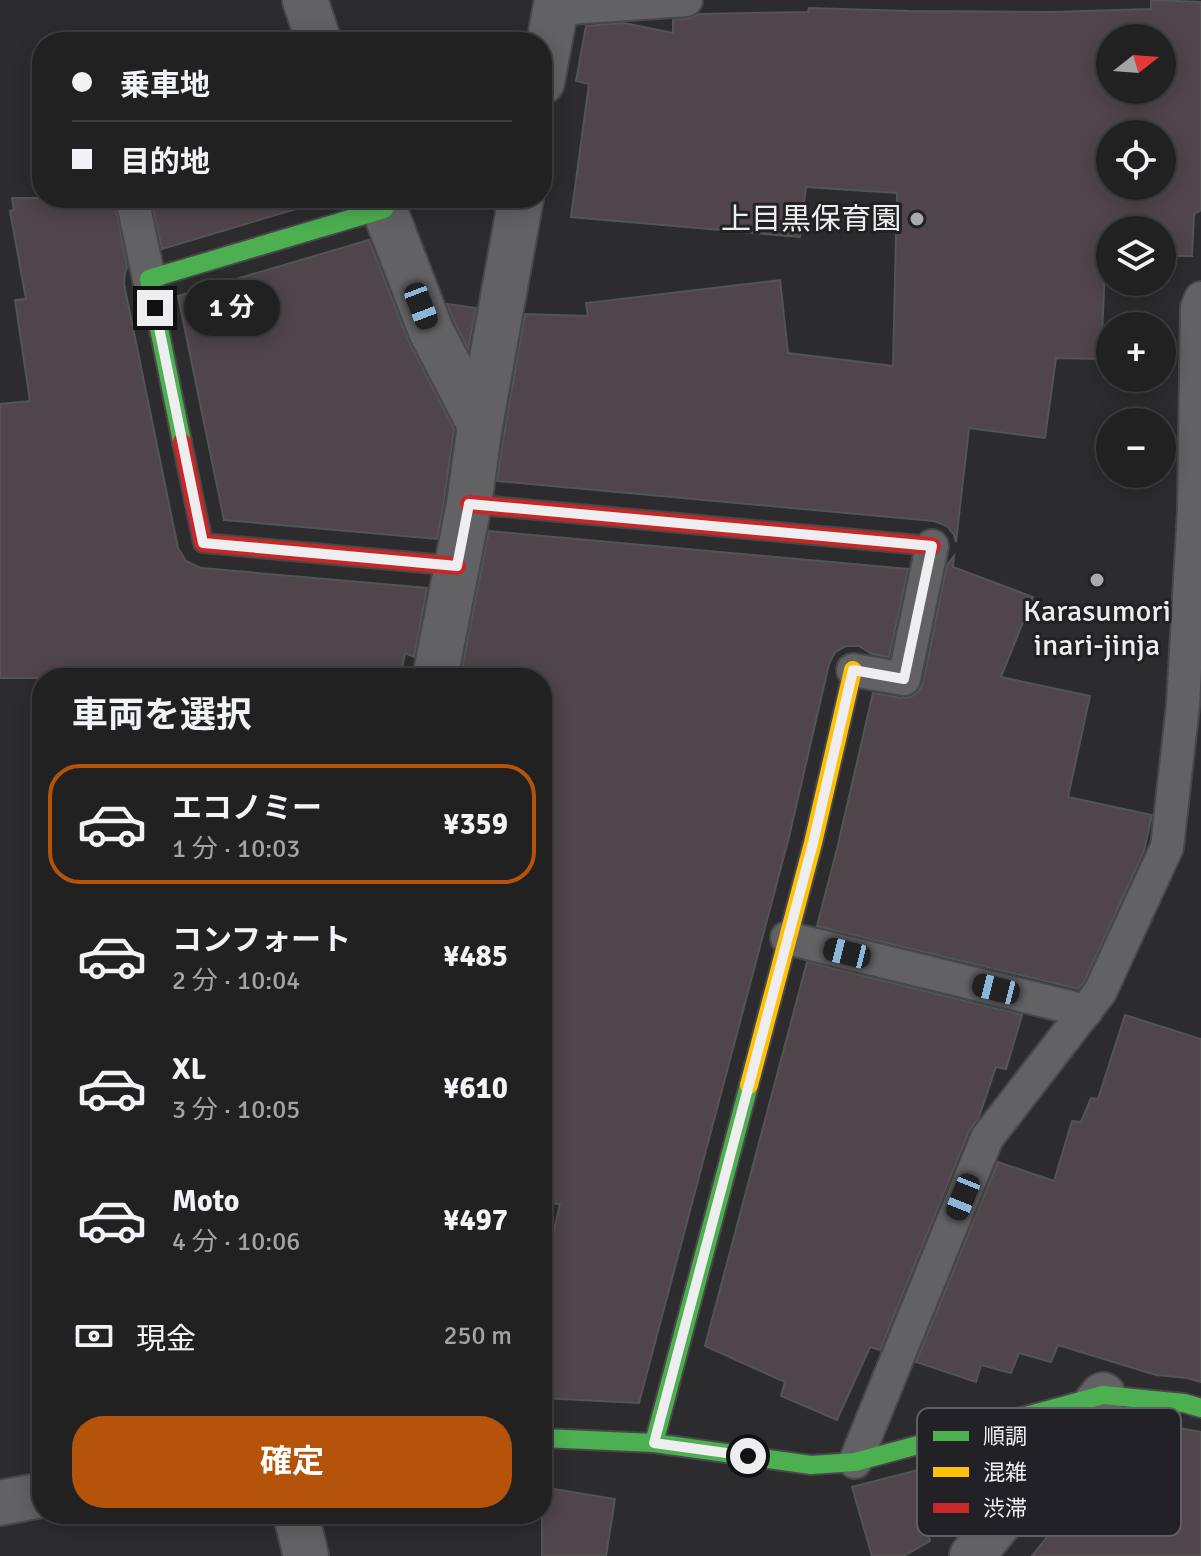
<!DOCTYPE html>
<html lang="ja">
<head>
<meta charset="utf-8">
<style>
	:root { --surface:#212122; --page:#29292a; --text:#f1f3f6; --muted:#a2a3a5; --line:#3e3e40; --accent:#b45309 }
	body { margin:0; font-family:Signika,"Noto Sans JP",sans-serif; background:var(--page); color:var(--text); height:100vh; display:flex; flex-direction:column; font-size:30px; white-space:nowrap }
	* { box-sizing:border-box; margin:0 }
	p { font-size:26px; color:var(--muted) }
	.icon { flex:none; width:44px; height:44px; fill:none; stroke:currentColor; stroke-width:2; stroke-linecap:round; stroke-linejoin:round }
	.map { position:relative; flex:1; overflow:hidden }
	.sheet { position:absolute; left:32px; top:668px; width:520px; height:856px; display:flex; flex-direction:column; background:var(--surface); border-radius:32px; box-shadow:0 4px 20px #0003,0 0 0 2px var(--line) }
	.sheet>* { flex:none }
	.guide { position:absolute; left:32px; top:32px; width:520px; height:176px; border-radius:32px; box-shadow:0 4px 20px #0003,0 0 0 2px var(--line); display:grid; align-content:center; height:176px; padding:0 40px; background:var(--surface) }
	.needle { width:52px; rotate:73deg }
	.controls { position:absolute; left:1096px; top:24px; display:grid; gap:16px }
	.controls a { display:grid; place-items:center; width:80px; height:80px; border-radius:50%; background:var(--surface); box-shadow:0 4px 20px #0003,0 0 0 2px var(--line); font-size:40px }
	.end { position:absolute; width:36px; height:36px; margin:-18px; border:10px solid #eeeef0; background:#111; box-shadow:0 0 0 4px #111 }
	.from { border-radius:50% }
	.bubble { position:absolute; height:56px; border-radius:28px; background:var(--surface); box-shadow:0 4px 20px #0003,0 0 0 2px var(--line); font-size:26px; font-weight:700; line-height:56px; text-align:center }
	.car { position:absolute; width:24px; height:48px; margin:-24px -12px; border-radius:10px; box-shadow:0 0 6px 2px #0007; background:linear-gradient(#222 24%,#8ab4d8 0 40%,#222 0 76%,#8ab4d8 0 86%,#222 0) }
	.guide b { display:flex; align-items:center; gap:28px; height:76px; font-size:30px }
	.guide b+b { border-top:2px solid var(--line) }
	.guide i { width:20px; height:20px; background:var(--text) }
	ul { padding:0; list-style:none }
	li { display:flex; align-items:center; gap:24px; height:120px; margin:0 16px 12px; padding:0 24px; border:4px solid transparent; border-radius:32px }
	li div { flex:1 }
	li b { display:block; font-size:30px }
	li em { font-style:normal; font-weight:700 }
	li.current { border-color:var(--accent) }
	li>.icon { width:72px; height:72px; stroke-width:1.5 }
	h2 { padding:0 40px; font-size:36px; line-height:96px }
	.pay { display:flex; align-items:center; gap:20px; height:88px; padding:0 40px; font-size:30px }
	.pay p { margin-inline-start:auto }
	.action { display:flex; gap:16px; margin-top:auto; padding:16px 40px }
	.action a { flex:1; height:92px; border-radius:32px; background:var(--accent); color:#fff; font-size:32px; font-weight:700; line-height:92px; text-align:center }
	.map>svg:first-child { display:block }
	.building { fill:#4f454a; stroke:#545454; stroke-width:2; fill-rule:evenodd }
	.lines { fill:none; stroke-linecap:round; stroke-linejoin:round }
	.lane-casing { stroke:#48484a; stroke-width:36 }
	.street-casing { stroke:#48484a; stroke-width:48 }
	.fast-casing { stroke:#48484a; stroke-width:22 }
	.slow-casing { stroke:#48484a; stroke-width:22 }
	.jam-casing { stroke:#48484a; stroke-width:22 }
	.lane { stroke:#626264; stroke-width:32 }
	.street { stroke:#626264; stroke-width:44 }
	.fast { stroke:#4caf50; stroke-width:18 }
	.slow { stroke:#ffc107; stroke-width:18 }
	.jam { stroke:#c62828; stroke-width:18 }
	.route { stroke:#eeeef0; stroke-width:10 }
	.poi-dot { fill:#aaaaac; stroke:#222125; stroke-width:3 }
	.labels { text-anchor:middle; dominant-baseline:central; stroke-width:6; stroke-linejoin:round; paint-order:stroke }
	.poi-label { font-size:30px; fill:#eeeef0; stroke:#222125; text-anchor:end }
	.key { fill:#222125; stroke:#5f5e62; stroke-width:2 }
	.key-label { font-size:22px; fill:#eeeef0 }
</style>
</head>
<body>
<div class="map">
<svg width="1201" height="1556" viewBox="0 0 1201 1556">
	<rect width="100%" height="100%" fill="#2c2c2e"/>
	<g class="building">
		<path d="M 1151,0 L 1201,2 L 1201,210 L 1194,214 L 1192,256 L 1171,256 L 1167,271 L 1162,270 L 1162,230 L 1110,230 L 1110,267 L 1105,267 L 1101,359 L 1056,358 L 1045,438 L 969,428 L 956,542 L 954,535 L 947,526 L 934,521 L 497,481 L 505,429 L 525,314 L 588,316 L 586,303 L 780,280 L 788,353 L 893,366 L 897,193 L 806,187 L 800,237 L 571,217 L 589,84 L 576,81 L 586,26 L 624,23 L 673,33 L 673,20 L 688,19 L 699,14 L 808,12 L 809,8 L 909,11 L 1054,12 L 1151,9 ZM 1110,38 L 1162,38 L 1162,90 L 1110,90 ZM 1110,134 L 1162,134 L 1162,186 L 1110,186 Z"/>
		<path d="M 12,198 L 114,198 L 127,268 L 125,273 L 124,284 L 178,548 L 186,561 L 201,568 L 427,588 L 414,657 L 405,653 L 400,678 L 0,678 L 0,404 L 30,401 L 15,300 L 26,299 L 10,211 L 14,210 Z"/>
		<path d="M 151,198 L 333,198 L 162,249 Z"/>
		<path d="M 369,240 L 408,340 L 454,429 L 444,500 L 437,539 L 224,520 L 178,296 Z"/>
		<path d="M 447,304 L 476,308 L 468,349 L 454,321 Z"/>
		<path d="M 489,531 L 908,569 L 889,657 L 872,654 L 859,646 L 846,646 L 835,652 L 829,664 L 789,837 L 639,1403 L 542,1398 L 542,1283 L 560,1204 L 542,1203 L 542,1004 L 549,965 L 542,963 L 542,678 L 475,678 L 461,673 Z"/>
		<path d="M 954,556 L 953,567 L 1033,597 L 1001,677 L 1090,696 L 1068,797 L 1152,815 L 1144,851 L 1084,982 L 1078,989 L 817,926 L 837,849 L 873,693 L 901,698 L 911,697 L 919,691 L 923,683 L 947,565 Z"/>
		<path d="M 807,962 L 1022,1015 L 1006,1069 L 996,1067 L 979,1117 L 969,1131 L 880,1350 L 870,1347 L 837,1420 L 781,1396 L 785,1382 L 705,1346 Z"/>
		<path d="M 1125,1015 L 1201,1039 L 1201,1382 L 1187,1378 L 1156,1375 L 1058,1345 L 1051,1362 L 1019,1353 L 1011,1373 L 981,1365 L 976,1382 L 916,1362 L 998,1162 L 1054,1181 L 1072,1121 L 1081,1122 L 1091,1098 L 1098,1099 Z"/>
		<path d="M 1137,1424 L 1179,1428 L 1201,1432 L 1201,1556 L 1032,1556 Z"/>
		<path d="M 961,1459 L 969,1500 L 923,1514 L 930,1541 L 904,1556 L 872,1556 L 852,1487 Z"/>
		<path d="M 542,1487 L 615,1499 L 606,1556 L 542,1556 Z"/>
	</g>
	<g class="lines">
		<g class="lane-casing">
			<g id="lane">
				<path d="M 555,9 L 686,0"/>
				<path d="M 132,198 L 149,279"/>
				<path d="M 853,670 L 904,679 L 932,546"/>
				<path d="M 787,938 L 1086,1011"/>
				<path d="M 855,1462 L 987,1138 L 1100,992 L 1167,847 L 1183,705 L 1194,510 L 1197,308 L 1201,298"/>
			</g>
		</g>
		<g class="street-casing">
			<g id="street">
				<path d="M 305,0 L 319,42"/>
				<path d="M 542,82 L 557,0"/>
				<path d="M 380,198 L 431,331 L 480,425"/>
				<path d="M 435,678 L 469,504 L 480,425 L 521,198"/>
				<path d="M 0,1503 L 42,1495"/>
				<path d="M 296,1514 L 306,1556"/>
				<path d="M 972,1556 L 1103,1395"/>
			</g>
		</g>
		<g class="fast-casing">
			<g id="fast">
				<path d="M 182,442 L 149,279 L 384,209"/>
				<path d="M 542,1438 L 654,1443 L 811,1465 L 855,1462 L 1103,1395 L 1184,1403 L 1201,1408"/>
				<path d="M 654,1443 L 749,1085"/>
			</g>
		</g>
		<g class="slow-casing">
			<path id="slow" d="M 749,1085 L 813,843 L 853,670"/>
		</g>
		<g class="jam-casing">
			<g id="jam">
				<path d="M 182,442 L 203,543 L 457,566"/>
				<path d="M 469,504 L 932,546"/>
			</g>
		</g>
		<use href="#lane" class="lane"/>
		<use href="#street" class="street"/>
		<use href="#fast" class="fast"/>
		<use href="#slow" class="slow"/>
		<use href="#jam" class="jam"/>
	</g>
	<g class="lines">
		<path class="route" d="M 155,308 L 203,543 L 457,566 L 469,504 L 932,546 L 904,679 L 853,670 L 813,843 L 654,1443 L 748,1456"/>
	</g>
	<g class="poi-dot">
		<circle cx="917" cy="219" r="8"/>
		<circle cx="1097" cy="580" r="8"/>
	</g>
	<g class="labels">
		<g class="poi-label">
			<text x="901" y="219">上目黒保育園</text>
			<text x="1097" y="611" text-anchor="middle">Karasumori<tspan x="1097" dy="34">inari-jinja</tspan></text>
		</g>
	</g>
	<rect x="917" y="1408" width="264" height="128" rx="12" class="key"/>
	<rect x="933" y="1431" width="36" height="10" fill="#4caf50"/>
	<rect x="933" y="1467" width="36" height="10" fill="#ffc107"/>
	<rect x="933" y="1503" width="36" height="10" fill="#c62828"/>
	<g class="key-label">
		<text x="983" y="1444">順調</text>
		<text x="983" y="1480">混雑</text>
		<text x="983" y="1516">渋滞</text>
	</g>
</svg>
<div class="controls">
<a><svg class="needle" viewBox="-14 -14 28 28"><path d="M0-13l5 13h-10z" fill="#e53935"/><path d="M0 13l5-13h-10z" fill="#a2a3a5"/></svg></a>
<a><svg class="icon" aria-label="locate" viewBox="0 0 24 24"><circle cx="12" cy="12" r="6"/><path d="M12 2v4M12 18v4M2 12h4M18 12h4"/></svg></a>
<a><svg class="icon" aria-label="layers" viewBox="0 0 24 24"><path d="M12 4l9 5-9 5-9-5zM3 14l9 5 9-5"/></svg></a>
<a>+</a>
<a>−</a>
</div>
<i class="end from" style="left:748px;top:1456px"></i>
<i class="end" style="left:155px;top:308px"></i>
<div class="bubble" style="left:184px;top:280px;width:96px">1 分</div>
<i class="car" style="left:421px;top:306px;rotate:159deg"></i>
<i class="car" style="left:847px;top:953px;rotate:284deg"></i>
<i class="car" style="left:996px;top:989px;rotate:284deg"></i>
<i class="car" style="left:963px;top:1197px;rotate:202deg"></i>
<div class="guide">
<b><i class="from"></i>乗車地</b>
<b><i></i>目的地</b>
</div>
<section class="sheet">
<h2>車両を選択</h2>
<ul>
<li class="current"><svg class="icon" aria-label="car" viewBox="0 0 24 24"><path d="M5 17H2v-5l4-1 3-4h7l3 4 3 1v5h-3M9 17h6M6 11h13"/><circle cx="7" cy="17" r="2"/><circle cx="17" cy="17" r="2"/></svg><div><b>エコノミー</b><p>1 分 · 10:03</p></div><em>¥359</em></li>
<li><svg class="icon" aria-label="car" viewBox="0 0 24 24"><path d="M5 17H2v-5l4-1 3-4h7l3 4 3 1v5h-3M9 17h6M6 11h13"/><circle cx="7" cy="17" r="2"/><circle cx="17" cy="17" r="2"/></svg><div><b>コンフォート</b><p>2 分 · 10:04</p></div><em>¥485</em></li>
<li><svg class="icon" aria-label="car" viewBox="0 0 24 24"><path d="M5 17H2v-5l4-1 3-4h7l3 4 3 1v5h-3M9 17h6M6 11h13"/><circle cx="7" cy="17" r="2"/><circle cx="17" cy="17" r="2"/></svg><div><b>XL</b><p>3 分 · 10:05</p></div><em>¥610</em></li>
<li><svg class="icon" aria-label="car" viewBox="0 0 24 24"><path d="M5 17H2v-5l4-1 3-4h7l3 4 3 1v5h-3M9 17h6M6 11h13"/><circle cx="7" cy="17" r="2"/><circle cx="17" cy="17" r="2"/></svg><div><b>Moto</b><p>4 分 · 10:06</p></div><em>¥497</em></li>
</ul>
<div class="pay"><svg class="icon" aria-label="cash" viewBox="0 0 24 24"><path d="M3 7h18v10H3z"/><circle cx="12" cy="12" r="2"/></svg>現金<p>250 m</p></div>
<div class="action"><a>確定</a></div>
</section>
</div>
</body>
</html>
